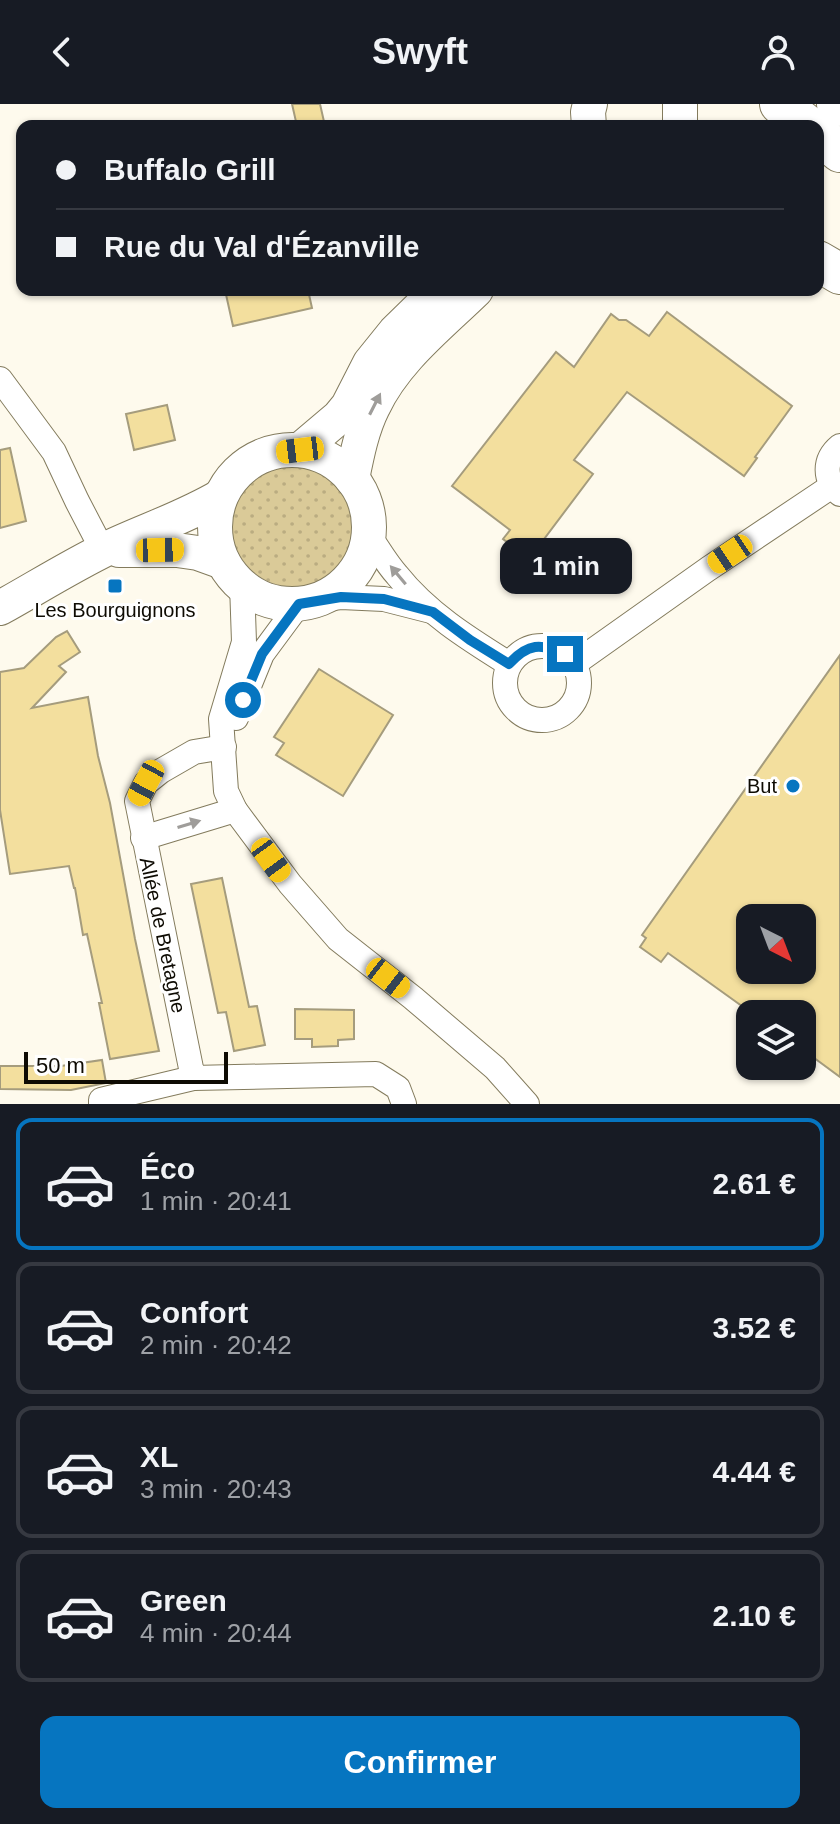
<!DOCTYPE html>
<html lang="fr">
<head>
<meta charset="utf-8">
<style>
	:root { --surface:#171b24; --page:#242831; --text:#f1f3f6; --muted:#9ea1a6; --line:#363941; --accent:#0675c0 }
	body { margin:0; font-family:Helvetica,sans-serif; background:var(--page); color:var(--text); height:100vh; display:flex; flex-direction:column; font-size:30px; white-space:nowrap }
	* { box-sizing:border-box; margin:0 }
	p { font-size:26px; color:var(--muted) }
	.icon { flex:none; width:44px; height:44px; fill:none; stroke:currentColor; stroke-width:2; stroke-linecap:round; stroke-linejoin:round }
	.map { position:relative; height:1000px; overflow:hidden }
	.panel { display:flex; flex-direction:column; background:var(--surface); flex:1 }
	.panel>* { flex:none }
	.guide { position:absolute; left:16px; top:16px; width:808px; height:176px; border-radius:16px; box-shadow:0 2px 6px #0004; display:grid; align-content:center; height:176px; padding:0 40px; background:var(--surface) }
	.needle { width:52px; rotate:138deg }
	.fabs { position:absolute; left:736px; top:800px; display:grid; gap:16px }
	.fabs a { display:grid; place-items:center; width:80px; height:80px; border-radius:16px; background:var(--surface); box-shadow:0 2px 6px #0004; font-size:40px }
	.scale { position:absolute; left:24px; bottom:20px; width:204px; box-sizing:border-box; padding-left:8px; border:4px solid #0e0b03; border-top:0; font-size:22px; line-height:28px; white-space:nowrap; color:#0e0b03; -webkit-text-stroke:6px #fff; paint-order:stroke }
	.end { position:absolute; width:36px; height:36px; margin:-18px; border:10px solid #0675c0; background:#fff; box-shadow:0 0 0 4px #fff }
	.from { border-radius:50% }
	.bubble { position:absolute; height:56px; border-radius:16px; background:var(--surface); box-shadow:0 2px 6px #0004; font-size:26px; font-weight:800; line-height:56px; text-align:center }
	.car { position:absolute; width:24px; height:48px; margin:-24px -12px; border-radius:10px; box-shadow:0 0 6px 2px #0007; background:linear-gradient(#f5c518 24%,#345 0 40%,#f5c518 0 76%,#345 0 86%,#f5c518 0) }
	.guide b { display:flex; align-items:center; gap:28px; height:76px; font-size:30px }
	.guide b+b { border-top:2px solid var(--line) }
	.guide i { width:20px; height:20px; background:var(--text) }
	ul { padding:14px 0 0; list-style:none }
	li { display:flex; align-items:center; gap:24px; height:132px; margin:0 16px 12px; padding:0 24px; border:4px solid var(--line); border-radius:16px }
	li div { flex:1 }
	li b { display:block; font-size:30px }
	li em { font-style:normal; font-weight:800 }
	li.current { border-color:var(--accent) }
	li>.icon { width:72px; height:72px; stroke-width:1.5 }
	.button { display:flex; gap:16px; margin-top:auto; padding:16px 40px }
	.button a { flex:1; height:92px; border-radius:16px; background:var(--accent); color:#fff; font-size:32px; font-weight:800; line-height:92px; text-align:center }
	header { display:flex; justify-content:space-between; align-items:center; height:104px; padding:0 40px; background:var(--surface); font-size:36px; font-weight:800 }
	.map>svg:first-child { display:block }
	.grass { fill:url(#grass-dots) }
	.building { fill:#f3df9e; stroke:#a59c7d; stroke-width:2; fill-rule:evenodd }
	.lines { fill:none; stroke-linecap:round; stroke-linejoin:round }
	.minor-casing { stroke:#837b5d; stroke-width:26 }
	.secondary-casing { stroke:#837b5d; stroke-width:36 }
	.trunk-casing { stroke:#837b5d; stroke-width:42 }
	.minor { stroke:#fff; stroke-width:24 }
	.secondary { stroke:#fff; stroke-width:34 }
	.trunk { stroke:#fff; stroke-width:40 }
	.oneway { fill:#9f9d9a }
	.route { stroke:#0675c0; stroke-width:10 }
	.poi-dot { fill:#0675c0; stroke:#fff; stroke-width:3 }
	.labels { text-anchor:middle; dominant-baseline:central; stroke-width:6; stroke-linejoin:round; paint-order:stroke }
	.poi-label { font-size:20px; fill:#0e0b03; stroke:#fff }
	.street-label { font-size:20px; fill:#0e0b03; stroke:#fff }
</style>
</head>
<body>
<header><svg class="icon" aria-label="back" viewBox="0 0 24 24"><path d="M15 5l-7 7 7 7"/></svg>Swyft<svg class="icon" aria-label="person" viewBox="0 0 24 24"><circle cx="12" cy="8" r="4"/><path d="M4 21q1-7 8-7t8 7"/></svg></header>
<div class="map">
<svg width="840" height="1000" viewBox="0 0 840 1000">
	<defs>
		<pattern id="grass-dots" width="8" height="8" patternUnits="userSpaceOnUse" patternTransform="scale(2)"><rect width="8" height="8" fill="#daca98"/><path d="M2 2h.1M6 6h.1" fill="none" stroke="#baac81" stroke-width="1.8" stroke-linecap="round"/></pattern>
	</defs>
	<rect width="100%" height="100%" fill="#fefaed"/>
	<circle class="grass" cx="293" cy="422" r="61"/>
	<g class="building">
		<path d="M 292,0 L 320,0 L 325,22 L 297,22 Z"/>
		<path d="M 225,186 L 308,186 L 312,204 L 233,222 Z"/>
		<path d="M 667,208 L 792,302 L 755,353 L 757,354 L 744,372 L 627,288 L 574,356 L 593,370 L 529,455 L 503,435 L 510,426 L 452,382 L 556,248 L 574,263 L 611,210 L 619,216 L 626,216 L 649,232 Z"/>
		<path d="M 167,301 L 175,336 L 134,346 L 126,310 Z"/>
		<path d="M 10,344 L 26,417 L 0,424 L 0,346 Z"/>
		<path d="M 67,527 L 80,548 L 59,562 L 66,568 L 32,604 L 88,593 L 98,652 L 110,699 L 135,835 L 159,947 L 110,955 L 99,899 L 102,899 L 87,830 L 83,831 L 75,784 L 74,784 L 69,762 L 10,770 L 0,706 L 0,568 L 24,564 L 56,533 Z"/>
		<path d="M 840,551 L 840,973 L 802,945 L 802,910 L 753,910 L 668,849 L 661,858 L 640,843 L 646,834 L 642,831 ZM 750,814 L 802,814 L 802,866 L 750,866 Z"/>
		<path d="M 319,565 L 393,611 L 343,692 L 276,651 L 284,639 L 274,633 Z"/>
		<path d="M 222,774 L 249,903 L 257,902 L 265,941 L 234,947 L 226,908 L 218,909 L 191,780 Z"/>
		<path d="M 295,905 L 354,906 L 354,935 L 338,936 L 338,942 L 312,943 L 312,935 L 295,935 Z"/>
		<path d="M 102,956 L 106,979 L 71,986 L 0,985 L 0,962 L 61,962 Z"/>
	</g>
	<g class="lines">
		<g class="minor-casing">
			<g id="minor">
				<path d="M 0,275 L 54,348 L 77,397 L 103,447"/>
				<path d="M 840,342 C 823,356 824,376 840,390"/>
				<path d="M 368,430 C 378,444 386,459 397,471 C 427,509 469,535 509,560"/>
				<path d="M 242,480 L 244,538 L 221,615 L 226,687 L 235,706 L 290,780 L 338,835 L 413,894 L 495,964 L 527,1000"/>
				<path d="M 316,496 L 341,493 L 384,495 L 431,507"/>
				<circle cx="542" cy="579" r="37"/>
				<path d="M 574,560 L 708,465 L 832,382"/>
				<path d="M 236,614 L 262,550 L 299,500"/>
				<path d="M 224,643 L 194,648 L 161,667 L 146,679 L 137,697 L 193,974 L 376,970 L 398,984 L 404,1000"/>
				<path d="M 143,734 L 235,706"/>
				<path d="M 101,1000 L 101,996 L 193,974"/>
			</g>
		</g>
		<g class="secondary-casing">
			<g id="secondary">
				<path d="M 589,22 L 588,8 L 590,0"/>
				<path d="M 680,22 L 680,0"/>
				<path d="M 300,346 L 339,313 L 348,302 L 370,259 L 395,228 L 438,186"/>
				<circle cx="292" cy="423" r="77"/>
				<path d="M 352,375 C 357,350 362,325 373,303 C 395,256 439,222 476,186"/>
				<path d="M 119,446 L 177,446 L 198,449 L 223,458"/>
				<path d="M 0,504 C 36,484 71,462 108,444 C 146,426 184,414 221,392"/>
			</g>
		</g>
		<g class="trunk-casing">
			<g id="trunk">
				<path d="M 780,0 L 808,22"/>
				<path d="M 837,0 L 840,2"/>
				<path d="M 818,30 L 840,48"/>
				<path d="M 818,157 L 840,170"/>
			</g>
		</g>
		<use href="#minor" class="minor"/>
		<use href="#secondary" class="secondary"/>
		<use href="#trunk" class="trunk"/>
	</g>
	<defs><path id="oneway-solid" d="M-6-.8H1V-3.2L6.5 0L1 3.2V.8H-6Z" transform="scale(2)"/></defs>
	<g class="oneway">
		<use href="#oneway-solid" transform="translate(375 300) rotate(-63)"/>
		<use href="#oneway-solid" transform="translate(398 471) rotate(-130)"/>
		<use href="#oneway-solid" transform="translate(189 720) rotate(-17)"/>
	</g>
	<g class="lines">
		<path class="route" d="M 243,596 L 262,550 L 299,500 L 341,493 L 384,495 L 433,508 L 470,536 L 509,560 C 528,539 541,539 565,550"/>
	</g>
	<g class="poi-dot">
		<rect x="107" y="474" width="16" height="16" rx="4"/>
		<circle cx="793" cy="682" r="8"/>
	</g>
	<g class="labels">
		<g class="poi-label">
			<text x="115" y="506">Les Bourguignons</text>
			<text x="777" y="682" text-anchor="end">But</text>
		</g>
		<g class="street-label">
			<text transform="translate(163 831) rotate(78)">Allée de Bretagne</text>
		</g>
	</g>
</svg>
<div class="fabs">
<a><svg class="needle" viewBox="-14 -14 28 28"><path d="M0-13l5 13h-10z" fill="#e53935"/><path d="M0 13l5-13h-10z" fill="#9ea1a6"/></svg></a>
<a><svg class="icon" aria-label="layers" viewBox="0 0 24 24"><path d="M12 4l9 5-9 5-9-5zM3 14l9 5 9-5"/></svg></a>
</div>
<div class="scale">50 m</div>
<i class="end from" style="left:243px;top:596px"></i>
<i class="end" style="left:565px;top:550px"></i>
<div class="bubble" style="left:500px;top:434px;width:132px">1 min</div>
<i class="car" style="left:300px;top:346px;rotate:263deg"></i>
<i class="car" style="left:160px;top:446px;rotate:89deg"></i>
<i class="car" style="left:730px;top:450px;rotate:236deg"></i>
<i class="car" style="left:146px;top:679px;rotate:208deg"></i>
<i class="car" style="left:271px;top:756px;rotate:144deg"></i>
<i class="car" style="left:388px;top:874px;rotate:128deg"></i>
<div class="guide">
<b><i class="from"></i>Buffalo Grill</b>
<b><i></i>Rue du Val d'Ézanville</b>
</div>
</div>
<section class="panel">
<ul>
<li class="current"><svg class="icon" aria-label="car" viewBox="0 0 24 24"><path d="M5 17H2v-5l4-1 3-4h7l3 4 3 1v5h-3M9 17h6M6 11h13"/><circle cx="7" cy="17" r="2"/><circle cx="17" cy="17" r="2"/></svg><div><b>Éco</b><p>1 min · 20:41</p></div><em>2.61 €</em></li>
<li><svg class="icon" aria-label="car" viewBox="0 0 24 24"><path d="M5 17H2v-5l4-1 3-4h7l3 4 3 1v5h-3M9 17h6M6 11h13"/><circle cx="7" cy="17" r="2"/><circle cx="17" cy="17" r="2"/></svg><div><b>Confort</b><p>2 min · 20:42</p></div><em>3.52 €</em></li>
<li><svg class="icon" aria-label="car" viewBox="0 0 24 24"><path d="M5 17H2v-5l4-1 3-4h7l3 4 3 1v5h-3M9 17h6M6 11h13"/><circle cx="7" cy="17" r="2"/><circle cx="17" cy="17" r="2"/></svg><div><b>XL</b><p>3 min · 20:43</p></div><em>4.44 €</em></li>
<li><svg class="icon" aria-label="car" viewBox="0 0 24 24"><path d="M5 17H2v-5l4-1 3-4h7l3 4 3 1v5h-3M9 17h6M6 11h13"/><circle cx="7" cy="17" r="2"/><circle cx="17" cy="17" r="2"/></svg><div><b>Green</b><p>4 min · 20:44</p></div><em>2.10 €</em></li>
</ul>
<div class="button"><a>Confirmer</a></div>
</section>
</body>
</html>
